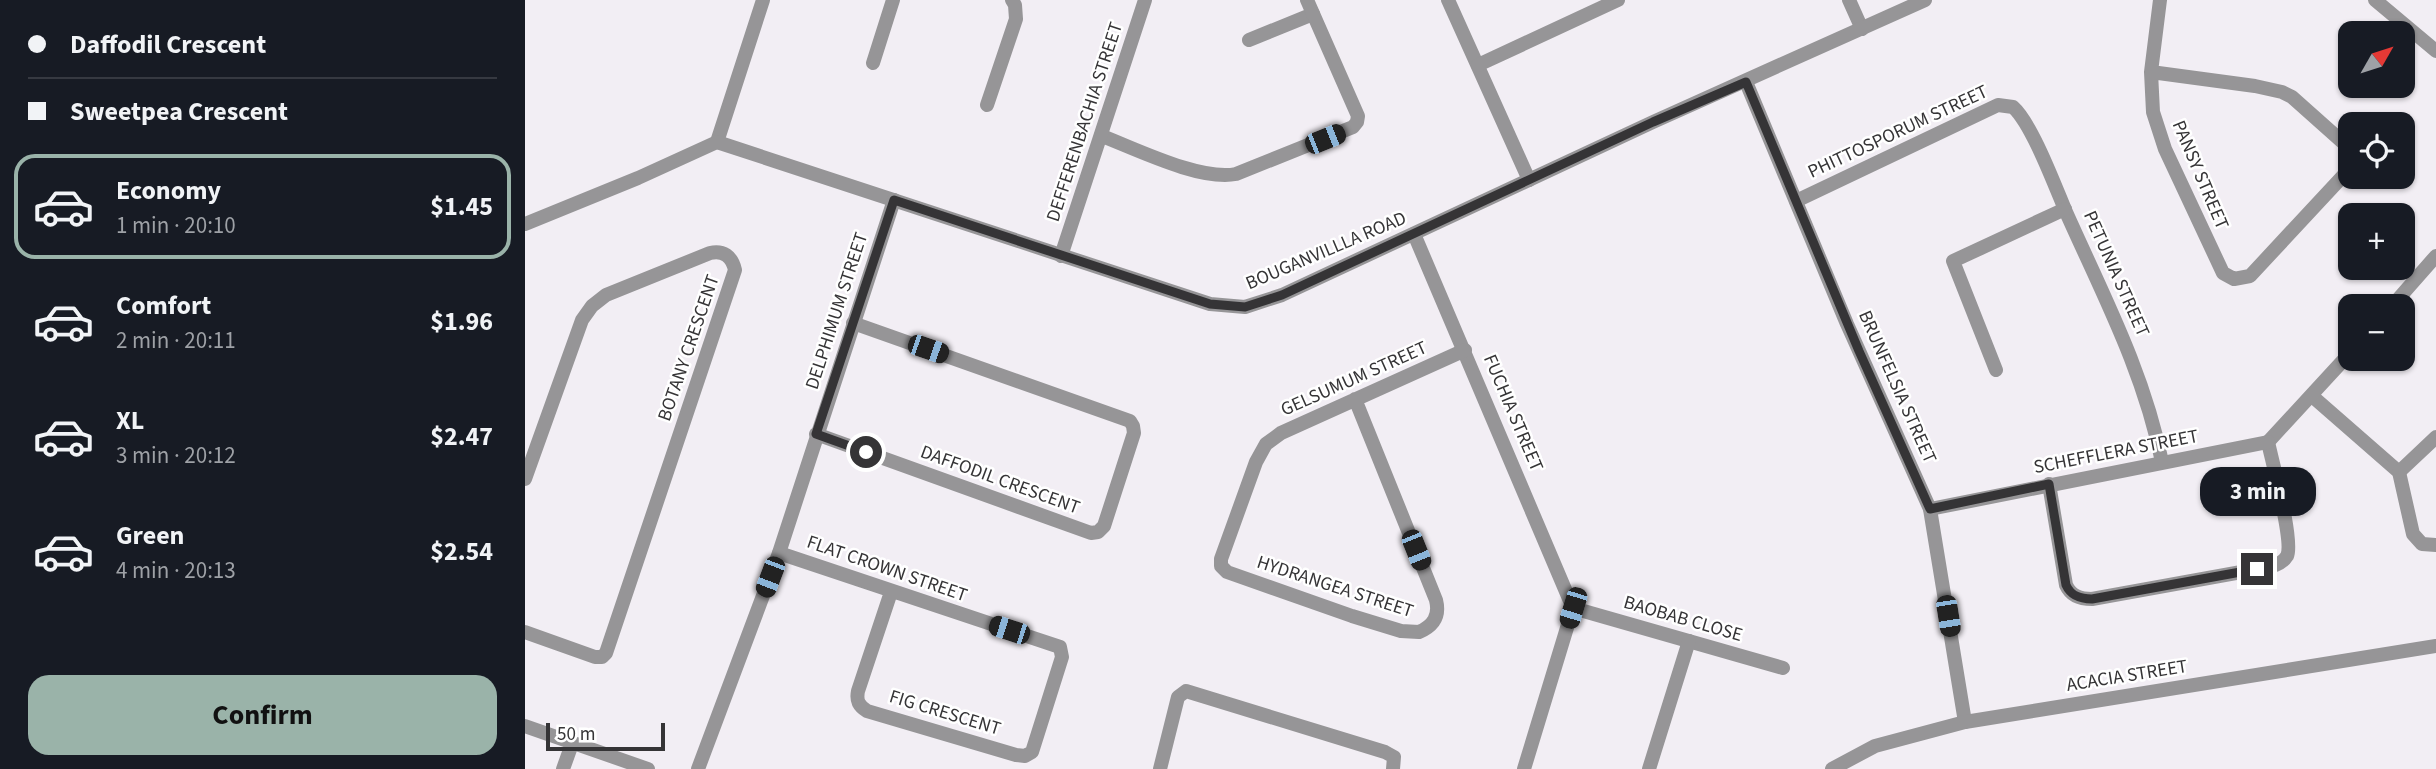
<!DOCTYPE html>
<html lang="en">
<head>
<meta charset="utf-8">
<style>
	:root { --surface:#171b24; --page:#20242c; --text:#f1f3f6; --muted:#9ea1a6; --line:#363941; --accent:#9ab3a9 }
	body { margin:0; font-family:"Source Sans 3",sans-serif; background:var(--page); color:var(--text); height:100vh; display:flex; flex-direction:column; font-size:26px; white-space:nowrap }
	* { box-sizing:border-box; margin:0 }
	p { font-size:23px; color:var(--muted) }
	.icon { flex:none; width:38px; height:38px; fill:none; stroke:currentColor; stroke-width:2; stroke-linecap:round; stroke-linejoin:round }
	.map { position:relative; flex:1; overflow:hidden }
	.details { display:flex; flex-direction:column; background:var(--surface); width:525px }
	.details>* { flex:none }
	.top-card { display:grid; align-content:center; height:154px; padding:0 28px; background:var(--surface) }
	.needle { width:46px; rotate:51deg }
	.tools { position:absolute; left:1813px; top:21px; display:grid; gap:14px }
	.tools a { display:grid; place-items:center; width:77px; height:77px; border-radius:14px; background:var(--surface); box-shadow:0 2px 5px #0004; font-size:35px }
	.scale { position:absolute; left:21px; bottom:18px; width:119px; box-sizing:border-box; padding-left:7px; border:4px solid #353436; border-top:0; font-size:19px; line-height:24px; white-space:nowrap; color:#353436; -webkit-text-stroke:5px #fff; paint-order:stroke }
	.end { position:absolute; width:32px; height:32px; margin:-16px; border:9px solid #353436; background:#fff; box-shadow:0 0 0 4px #fff }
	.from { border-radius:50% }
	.bubble { position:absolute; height:49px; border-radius:21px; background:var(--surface); box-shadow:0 2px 5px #0004; font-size:23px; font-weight:700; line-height:49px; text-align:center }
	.car { position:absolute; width:21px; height:42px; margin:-21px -10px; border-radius:9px; box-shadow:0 0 5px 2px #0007; background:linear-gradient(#222 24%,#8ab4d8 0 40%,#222 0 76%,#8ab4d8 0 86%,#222 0) }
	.top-card b { display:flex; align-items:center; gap:24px; height:66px; font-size:26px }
	.top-card b+b { border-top:2px solid var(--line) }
	.top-card i { width:18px; height:18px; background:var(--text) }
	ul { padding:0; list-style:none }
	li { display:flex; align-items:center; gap:21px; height:105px; margin:0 14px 10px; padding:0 14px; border:4px solid transparent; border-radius:21px }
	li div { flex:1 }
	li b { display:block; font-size:26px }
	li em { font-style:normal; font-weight:700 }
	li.on { border-color:var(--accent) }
	li>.icon { width:63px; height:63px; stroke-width:1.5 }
	.cta { display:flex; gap:14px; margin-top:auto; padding:14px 28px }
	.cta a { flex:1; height:80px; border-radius:21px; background:var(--accent); color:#111; font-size:28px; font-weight:700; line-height:80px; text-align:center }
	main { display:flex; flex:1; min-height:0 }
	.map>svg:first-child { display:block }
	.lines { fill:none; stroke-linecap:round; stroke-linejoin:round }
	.minor { stroke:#969597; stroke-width:14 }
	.tertiary { stroke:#969597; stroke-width:14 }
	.route { stroke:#353436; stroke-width:9 }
	.labels { text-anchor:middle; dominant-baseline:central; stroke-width:5; stroke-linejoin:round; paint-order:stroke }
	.street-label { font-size:19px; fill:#353436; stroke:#fff }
</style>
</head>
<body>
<main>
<section class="details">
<div class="top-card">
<b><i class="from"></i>Daffodil Crescent</b>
<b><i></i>Sweetpea Crescent</b>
</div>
<ul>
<li class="on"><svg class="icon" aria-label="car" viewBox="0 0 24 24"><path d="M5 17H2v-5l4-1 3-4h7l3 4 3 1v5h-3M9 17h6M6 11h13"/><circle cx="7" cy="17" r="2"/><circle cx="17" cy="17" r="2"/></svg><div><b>Economy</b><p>1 min · 20:10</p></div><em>$1.45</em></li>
<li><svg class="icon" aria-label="car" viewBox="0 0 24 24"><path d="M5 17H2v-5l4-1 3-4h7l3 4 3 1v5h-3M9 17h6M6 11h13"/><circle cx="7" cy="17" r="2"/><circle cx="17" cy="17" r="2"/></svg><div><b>Comfort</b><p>2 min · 20:11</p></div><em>$1.96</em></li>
<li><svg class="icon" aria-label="car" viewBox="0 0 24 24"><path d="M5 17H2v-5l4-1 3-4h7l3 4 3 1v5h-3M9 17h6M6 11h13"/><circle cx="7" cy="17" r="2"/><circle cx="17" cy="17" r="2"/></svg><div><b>XL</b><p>3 min · 20:12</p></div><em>$2.47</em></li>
<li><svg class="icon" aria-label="car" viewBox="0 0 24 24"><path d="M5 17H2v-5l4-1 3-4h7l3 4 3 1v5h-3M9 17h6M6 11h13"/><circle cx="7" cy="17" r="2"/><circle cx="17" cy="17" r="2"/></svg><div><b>Green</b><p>4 min · 20:13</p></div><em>$2.54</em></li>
</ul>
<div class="cta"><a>Confirm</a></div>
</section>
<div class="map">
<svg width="1911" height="769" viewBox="0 0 1911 769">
	<rect width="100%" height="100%" fill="#f2eef4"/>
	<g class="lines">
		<g class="minor">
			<path d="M 923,0 L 1004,180"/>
			<path d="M 1324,0 L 1337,29"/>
			<path d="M 1850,0 L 1911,51"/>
			<path d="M 724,40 L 788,14"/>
			<path d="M 348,63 L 368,0"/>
			<path d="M 953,65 L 1093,0"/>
			<path d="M 1626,72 L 1730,86 L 1757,92 L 1767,97 L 1822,146 C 1827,158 1824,166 1818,176 L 1725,276 L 1709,279 L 1698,273 L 1640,149 L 1628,112 L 1626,72 L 1635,0"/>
			<path d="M 1221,82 L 1322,324 L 1405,509 L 1440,722"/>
			<path d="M 462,105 L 491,19 L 490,5 L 487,0"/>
			<path d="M 577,136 C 611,149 675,181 711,174 L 828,127 L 832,122 L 833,116 L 782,0"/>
			<path d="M 192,142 L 238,0"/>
			<path d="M 1271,201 L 1473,105 L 1488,107 C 1507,124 1530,186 1541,212 C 1578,295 1619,372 1637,462"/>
			<path d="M 0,224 L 113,178 L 192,142 L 685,304 L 720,307 L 757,295 L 1128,122 L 1400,0"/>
			<path d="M 889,234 L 1048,608"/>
			<path d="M 536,256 L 620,0"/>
			<path d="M 1867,306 L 1911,256"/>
			<path d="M 1471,370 L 1428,261 L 1540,209"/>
			<path d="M 1787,396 L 1874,472 L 1888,534 L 1897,544 L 1911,545"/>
			<path d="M 830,399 L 911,600 C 915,616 908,626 894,632 L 876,631 L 827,616 L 702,572 L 696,566 L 696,559 L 731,462 L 741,444 L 756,433 L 940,350"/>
			<path d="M 291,434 L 566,533 L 573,532 L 579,526 L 609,433 L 608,426 L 605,421 L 328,323"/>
			<path d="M 1743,442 L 1825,353"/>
			<path d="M 1874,472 L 1911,437"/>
			<path d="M 0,479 L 57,320 L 67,306 L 81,295 L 185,253 C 198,250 207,256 210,270 L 81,653 L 77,657 L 70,657 L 0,632"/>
			<path d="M 1524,484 L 1541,585 C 1546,596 1555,599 1567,599 L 1733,569 C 1743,567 1756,566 1762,556 C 1769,542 1747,461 1743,442"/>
			<path d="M 1405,509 L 1743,442"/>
			<path d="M 254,553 L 535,647 L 537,657 L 507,752 L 500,756 L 491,755 L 342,711 C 334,706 331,701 333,691 L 366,592"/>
			<path d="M 1048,608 L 1258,668"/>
			<path d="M 0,726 L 123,769"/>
			<path d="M 38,769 L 47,744"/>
			<path d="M 173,769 L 254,553 L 369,200"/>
			<path d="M 635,769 L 653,697 L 661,691 L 860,752 L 869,757 L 868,769"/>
			<path d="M 999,769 L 1048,608"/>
			<path d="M 1124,769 L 1164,641"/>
		</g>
		<path class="tertiary" d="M 1307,769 L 1350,746 L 1440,722 L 1911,646"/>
	</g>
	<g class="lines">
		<path class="route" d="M 341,452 L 291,434 L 369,200 L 685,304 L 720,307 L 757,295 L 1128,122 L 1221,82 L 1334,351 L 1405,509 L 1524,484 L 1541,585 C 1546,596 1555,599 1567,599 L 1732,569"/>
	</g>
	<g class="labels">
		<g class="street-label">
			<text transform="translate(560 122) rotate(-72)">DEFFERENBACHIA STREET</text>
			<text transform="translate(1373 132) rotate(-25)">PHITTOSPORUM STREET</text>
			<text transform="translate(1675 175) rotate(67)">PANSY STREET</text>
			<text transform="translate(801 251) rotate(-23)">BOUGANVILLLA ROAD</text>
			<text transform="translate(1591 274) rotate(66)">PETUNIA STREET</text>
			<text transform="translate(312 311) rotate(-72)">DELPHIMUM STREET</text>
			<text transform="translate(164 348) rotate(-71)">BOTANY CRESCENT</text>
			<text transform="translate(829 379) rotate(-24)">GELSUMUM STREET</text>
			<text transform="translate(1372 387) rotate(66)">BRUNFELSIA STREET</text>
			<text transform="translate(988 413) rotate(67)">FUCHIA STREET</text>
			<text transform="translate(1591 452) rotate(-11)">SCHEFFLERA STREET</text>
			<text transform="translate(475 480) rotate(20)">DAFFODIL CRESCENT</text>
			<text transform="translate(362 569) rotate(19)">FLAT CROWN STREET</text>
			<text transform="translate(810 587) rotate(18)">HYDRANGEA STREET</text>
			<text transform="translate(1158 619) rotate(16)">BAOBAB CLOSE</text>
			<text transform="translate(1602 676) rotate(-9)">ACACIA STREET</text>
			<text transform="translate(420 713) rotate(17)">FIG CRESCENT</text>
		</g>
	</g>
</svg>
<div class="tools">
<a><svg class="needle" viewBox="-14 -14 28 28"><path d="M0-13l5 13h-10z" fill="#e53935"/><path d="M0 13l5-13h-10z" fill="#9ea1a6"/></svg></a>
<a><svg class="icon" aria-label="locate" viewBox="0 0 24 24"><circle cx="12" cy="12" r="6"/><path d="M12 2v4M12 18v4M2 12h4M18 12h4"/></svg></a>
<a>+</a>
<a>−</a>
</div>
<div class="scale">50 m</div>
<i class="end from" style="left:341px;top:452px"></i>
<i class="end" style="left:1732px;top:569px"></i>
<div class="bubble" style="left:1675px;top:467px;width:116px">3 min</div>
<i class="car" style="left:800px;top:139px;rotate:68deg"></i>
<i class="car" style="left:403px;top:349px;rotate:109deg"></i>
<i class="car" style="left:891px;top:550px;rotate:158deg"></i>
<i class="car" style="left:245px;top:577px;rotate:201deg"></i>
<i class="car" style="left:1048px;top:608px;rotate:197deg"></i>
<i class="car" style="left:1423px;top:616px;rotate:171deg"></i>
<i class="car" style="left:484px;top:630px;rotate:288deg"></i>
</div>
</main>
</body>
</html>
